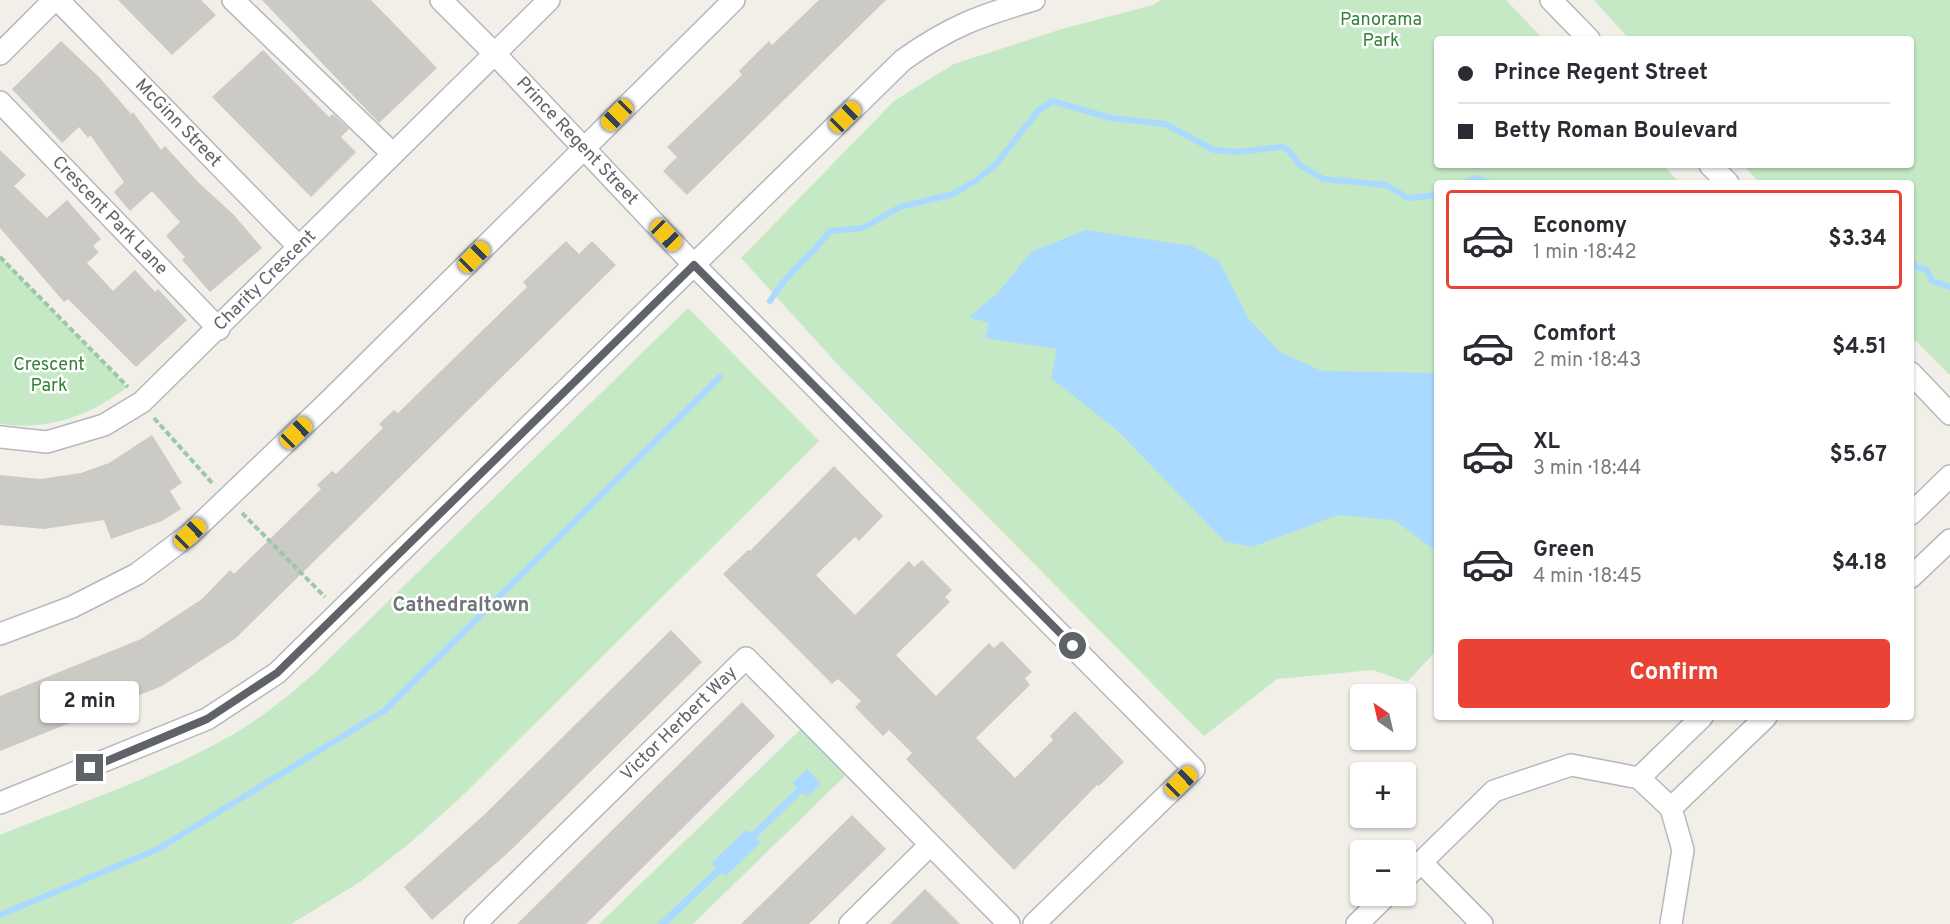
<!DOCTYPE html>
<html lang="en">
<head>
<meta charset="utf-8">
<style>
	:root { --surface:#fff; --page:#f7f7f7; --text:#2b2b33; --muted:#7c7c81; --line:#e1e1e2; --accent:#ea4335 }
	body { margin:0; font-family:Overpass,sans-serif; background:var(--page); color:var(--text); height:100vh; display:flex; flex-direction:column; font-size:22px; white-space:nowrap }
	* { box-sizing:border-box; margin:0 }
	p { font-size:20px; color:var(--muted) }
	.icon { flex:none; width:33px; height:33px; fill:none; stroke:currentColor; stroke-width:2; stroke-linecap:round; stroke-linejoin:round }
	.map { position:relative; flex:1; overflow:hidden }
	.panel { position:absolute; left:1434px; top:180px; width:480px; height:540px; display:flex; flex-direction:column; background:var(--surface); border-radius:6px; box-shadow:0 2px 4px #0004 }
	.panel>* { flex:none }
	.hud { position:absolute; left:1434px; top:36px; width:480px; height:132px; border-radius:6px; box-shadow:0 2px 4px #0004; display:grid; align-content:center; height:132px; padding:0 24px; background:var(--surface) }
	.needle { width:39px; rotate:326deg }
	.fabs { position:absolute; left:1350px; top:684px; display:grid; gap:12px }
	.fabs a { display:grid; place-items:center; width:66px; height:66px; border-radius:6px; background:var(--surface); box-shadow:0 2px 4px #0004; font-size:30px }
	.end { position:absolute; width:27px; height:27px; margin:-14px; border:8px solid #5f6368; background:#fff; box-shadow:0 0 0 3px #fff }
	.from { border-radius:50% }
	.bubble { position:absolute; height:42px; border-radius:6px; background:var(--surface); box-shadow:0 2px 4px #0004; font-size:20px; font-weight:700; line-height:42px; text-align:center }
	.car { position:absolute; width:18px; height:36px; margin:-18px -9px; border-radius:8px; box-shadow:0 0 4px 2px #0007; background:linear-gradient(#f5c518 24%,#345 0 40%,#f5c518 0 76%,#345 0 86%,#f5c518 0) }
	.hud b { display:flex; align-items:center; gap:21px; height:57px; font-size:22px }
	.hud b+b { border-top:2px solid var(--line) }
	.hud i { width:15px; height:15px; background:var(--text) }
	ul { padding:10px 0 0; list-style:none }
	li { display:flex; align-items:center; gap:18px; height:99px; margin:0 12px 9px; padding:0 12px; border:3px solid transparent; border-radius:6px }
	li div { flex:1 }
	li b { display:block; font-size:22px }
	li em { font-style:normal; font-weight:700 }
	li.selected { border-color:var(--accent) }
	li>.icon { width:54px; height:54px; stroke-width:1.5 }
	.primary-button { display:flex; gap:12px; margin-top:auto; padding:12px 24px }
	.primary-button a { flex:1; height:69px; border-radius:6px; background:var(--accent); color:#fff; font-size:24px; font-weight:700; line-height:69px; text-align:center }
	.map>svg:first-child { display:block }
	.green { fill:#c5e8c5 }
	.water { fill:#aadaff }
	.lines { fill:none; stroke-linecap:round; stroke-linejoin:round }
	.stream { stroke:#aadaff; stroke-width:6 }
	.building { fill:#cccac5 }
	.minor-casing { stroke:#b5b8bc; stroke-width:24 }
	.path { stroke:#9cc7a9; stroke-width:4; stroke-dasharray:6 3; stroke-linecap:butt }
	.minor { stroke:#fff; stroke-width:21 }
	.route { stroke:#5f6368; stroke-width:8 }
	.labels { text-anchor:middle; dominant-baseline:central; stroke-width:5; stroke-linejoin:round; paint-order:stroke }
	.park-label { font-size:18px; fill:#348238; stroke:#fff }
	.street-label { font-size:18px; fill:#5f6368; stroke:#fff }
	.neighbourhood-label { font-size:20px; font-weight:bold; fill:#70757a; stroke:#fff }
</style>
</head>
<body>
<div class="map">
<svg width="1950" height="924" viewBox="0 0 1950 924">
	<rect width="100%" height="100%" fill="#f1efe8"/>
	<g class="green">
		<path d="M 1161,0 L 1506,0 L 1543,39 L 1437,39 L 1437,165 L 1663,165 L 1680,183 L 1437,183 L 1437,650 L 1407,682 L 1373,670 L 1277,679 L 1204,736 L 840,367 L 741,258 L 894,101 L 954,64 L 1062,29 L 1153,5 Z"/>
		<path d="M 1594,0 L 1950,0 L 1950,375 L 1911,336 L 1911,183 L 1760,183 L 1743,165 L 1911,165 L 1911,39 L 1629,39 Z"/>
		<path d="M 0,257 L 127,387 C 90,416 47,431 0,424 Z"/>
		<path d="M 688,308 L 819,441 L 459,799 L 411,842 L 360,882 L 291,924 L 0,924 L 0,835 C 74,805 153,779 223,740 C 258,721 289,696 319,669 Z"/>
		<path d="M 801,729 L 847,774 L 693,924 L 599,924 Z"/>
	</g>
	<g class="water">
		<path d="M 1086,230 L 1192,246 L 1219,261 L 1248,318 L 1280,352 L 1322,371 L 1437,373 L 1437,552 L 1394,520 L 1338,515 L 1252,547 L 1224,541 L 1118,431 L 1051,378 L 1057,349 L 985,338 L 989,323 L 969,317 L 998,293 L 1031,252 Z"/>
		<path d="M 807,769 L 821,784 L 807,797 L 802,793 L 756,838 L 760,843 L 726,876 L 721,873 L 668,924 L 657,924 L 716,868 L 712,862 L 746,830 L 751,833 L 797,788 L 792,783 Z"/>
	</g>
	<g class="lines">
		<g class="stream">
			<path d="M 1465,183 L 1476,178 L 1488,183"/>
			<path d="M 1911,262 L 1918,268 L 1926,269 L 1932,281 L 1950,287"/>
			<path d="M 770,301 C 787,273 811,256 830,231 L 863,228 L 900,207 L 953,194 L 977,180 L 996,164 L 1038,111 L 1052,101 L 1111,118 L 1165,124 L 1214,150 L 1238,152 L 1281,147 L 1288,150 L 1300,165 L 1323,179 L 1386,185 L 1408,198 L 1437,195"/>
			<path d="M 0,915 L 158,849 L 384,711 L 720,377"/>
		</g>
	</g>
	<g class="building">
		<path d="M 118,0 L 201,0 L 216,15 L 172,55 Z"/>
		<path d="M 262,0 L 371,0 L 437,68 L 379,123 Z"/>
		<path d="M 819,0 L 886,0 L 687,195 L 663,171 L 677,157 L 667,147 L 742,75 L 739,71 L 769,41 L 772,45 Z"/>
		<path d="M 61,41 L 99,77 L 131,114 L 133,112 L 161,150 L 165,146 L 199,183 L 234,215 L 262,248 L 210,292 L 182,260 L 185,257 L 166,236 L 180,222 L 152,191 L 130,211 L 114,192 L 124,182 L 90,135 L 88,138 L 79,127 L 62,143 L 12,89 Z"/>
		<path d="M 263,50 L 329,117 L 333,114 L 349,129 L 341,137 L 356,152 L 311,197 L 212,97 Z"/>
		<path d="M 0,150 L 26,175 L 14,186 L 47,218 L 67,200 L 101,239 L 93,246 L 99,252 L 87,263 L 113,291 L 135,270 L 155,292 L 158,289 L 187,320 L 136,367 L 68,299 L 64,302 L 0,228 Z"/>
		<path d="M 566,241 L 579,254 L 592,241 L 616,265 L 236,638 L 162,686 L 0,751 L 0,696 L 141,639 L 202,599 L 230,570 L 234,574 L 321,489 L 317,485 L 332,471 L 336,474 L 383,428 L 379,424 L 394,410 L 398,413 L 527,287 L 523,282 Z"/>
		<path d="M 152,435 L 182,483 L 170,491 L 181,509 L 162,521 L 111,539 L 104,520 L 44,529 L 0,525 L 0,475 L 40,479 L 81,473 L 109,463 Z"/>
		<path d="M 834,466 L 883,516 L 859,541 L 855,537 L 816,575 L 855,615 L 909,561 L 914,567 L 922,560 L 952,590 L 945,597 L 950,602 L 896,655 L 936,696 L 989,643 L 994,648 L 1002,641 L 1032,672 L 1025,678 L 1030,685 L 976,738 L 1015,778 L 1053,740 L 1050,736 L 1075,711 L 1124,762 L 1099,786 L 1097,785 L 1014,870 L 906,759 L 912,753 L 889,730 L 883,736 L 855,707 L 861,701 L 838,679 L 832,684 L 723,574 L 748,550 L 750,551 Z"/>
		<path d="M 671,630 L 702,662 L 511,850 L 432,920 L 404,887 L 485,814 Z"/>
		<path d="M 742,702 L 775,736 L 594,916 L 586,924 L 517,924 Z"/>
		<path d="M 852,815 L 886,849 L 809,924 L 741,924 Z"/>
		<path d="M 925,889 L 960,924 L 890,924 Z"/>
	</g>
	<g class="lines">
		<g class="minor-casing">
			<g id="minor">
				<path id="s1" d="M 58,0 L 299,247"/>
				<path d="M 233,0 L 393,154"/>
				<path id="s2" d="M 441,0 L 493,52 L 694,265 L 1194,769 L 1034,924"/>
				<path d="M 1551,0 L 1589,39"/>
				<path d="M 0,54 L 54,0"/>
				<path id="s3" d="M 0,102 L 219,329"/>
				<path d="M 1710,165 L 1728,183"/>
				<path d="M 1911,373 L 1950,414"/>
				<path id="s4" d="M 0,437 L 47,442 L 104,425 L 142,402 L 549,0"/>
				<path d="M 1911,514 L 1950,476"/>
				<path d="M 1911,577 L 1950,540"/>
				<path d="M 0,634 L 72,607 L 137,574 L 190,534 L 327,403 L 734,0"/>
				<path d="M 1639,778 L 1702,717"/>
				<path d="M 0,803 L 207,719 L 277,673 L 903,60 C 949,27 981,15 1034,0"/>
				<path d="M 1671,808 L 1766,717"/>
				<path d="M 1421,862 L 1482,924"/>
				<path d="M 1406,877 L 1494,791 L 1571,765 L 1639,778 L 1671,808 L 1683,850 L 1671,924"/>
				<path id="s5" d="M 475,924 L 746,658 L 1009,924"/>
				<path d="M 850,924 L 930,845"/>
				<path d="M 1357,924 L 1386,896"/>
			</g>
		</g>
		<g class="path">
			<path d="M 0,257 L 128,387"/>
			<path d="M 154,418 L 213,484"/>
			<path d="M 242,513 L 325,597"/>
		</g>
		<use href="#minor" class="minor"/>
	</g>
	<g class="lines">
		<path class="route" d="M 90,768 L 207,719 L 277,673 L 694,265 L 1073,646"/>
	</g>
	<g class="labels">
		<g class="park-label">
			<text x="1381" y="20">Panorama<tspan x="1381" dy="21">Park</tspan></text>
			<text x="49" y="365">Crescent<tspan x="49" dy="21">Park</tspan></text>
		</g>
		<g class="street-label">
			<text stroke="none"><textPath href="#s1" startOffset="172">McGinn Street</textPath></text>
			<text stroke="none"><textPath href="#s2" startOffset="196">Prince Regent Street</textPath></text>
			<text stroke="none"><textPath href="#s3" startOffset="158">Crescent Park Lane</textPath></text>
			<text stroke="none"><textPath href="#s4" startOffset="324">Charity Crescent</textPath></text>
			<text stroke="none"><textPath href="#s5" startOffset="286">Victor Herbert Way</textPath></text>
		</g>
		<g class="neighbourhood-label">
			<text x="461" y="606">Cathedraltown</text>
		</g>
	</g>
</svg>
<div class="fabs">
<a><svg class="needle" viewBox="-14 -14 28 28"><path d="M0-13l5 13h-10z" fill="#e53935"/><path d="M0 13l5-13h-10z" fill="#7c7c81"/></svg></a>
<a>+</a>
<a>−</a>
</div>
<i class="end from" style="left:1073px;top:646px"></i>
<i class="end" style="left:90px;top:768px"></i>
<div class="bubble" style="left:40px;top:681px;width:99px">2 min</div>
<i class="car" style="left:617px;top:115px;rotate:225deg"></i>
<i class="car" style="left:845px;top:117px;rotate:45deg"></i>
<i class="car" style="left:666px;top:235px;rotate:136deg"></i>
<i class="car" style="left:474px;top:257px;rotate:45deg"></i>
<i class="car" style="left:296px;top:433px;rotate:46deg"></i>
<i class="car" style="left:190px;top:534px;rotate:46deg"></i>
<i class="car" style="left:1181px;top:782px;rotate:46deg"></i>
<div class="hud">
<b><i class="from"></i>Prince Regent Street</b>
<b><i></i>Betty Roman Boulevard</b>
</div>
<section class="panel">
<ul>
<li class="selected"><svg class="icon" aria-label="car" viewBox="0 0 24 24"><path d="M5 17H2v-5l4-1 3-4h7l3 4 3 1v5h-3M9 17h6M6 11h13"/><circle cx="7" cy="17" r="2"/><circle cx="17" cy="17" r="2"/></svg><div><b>Economy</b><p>1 min · 18:42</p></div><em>$3.34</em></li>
<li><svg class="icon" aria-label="car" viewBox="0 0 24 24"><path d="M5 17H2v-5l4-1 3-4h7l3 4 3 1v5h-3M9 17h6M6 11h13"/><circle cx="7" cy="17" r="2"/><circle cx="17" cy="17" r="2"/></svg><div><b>Comfort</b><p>2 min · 18:43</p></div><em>$4.51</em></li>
<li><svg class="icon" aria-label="car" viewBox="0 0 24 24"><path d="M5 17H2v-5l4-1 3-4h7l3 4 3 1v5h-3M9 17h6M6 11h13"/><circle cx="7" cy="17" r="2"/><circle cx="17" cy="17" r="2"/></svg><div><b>XL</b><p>3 min · 18:44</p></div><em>$5.67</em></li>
<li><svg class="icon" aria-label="car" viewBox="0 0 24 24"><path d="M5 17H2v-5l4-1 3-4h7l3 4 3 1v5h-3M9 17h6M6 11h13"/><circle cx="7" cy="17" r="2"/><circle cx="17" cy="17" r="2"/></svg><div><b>Green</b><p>4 min · 18:45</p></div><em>$4.18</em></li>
</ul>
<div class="primary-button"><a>Confirm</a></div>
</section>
</div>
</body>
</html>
